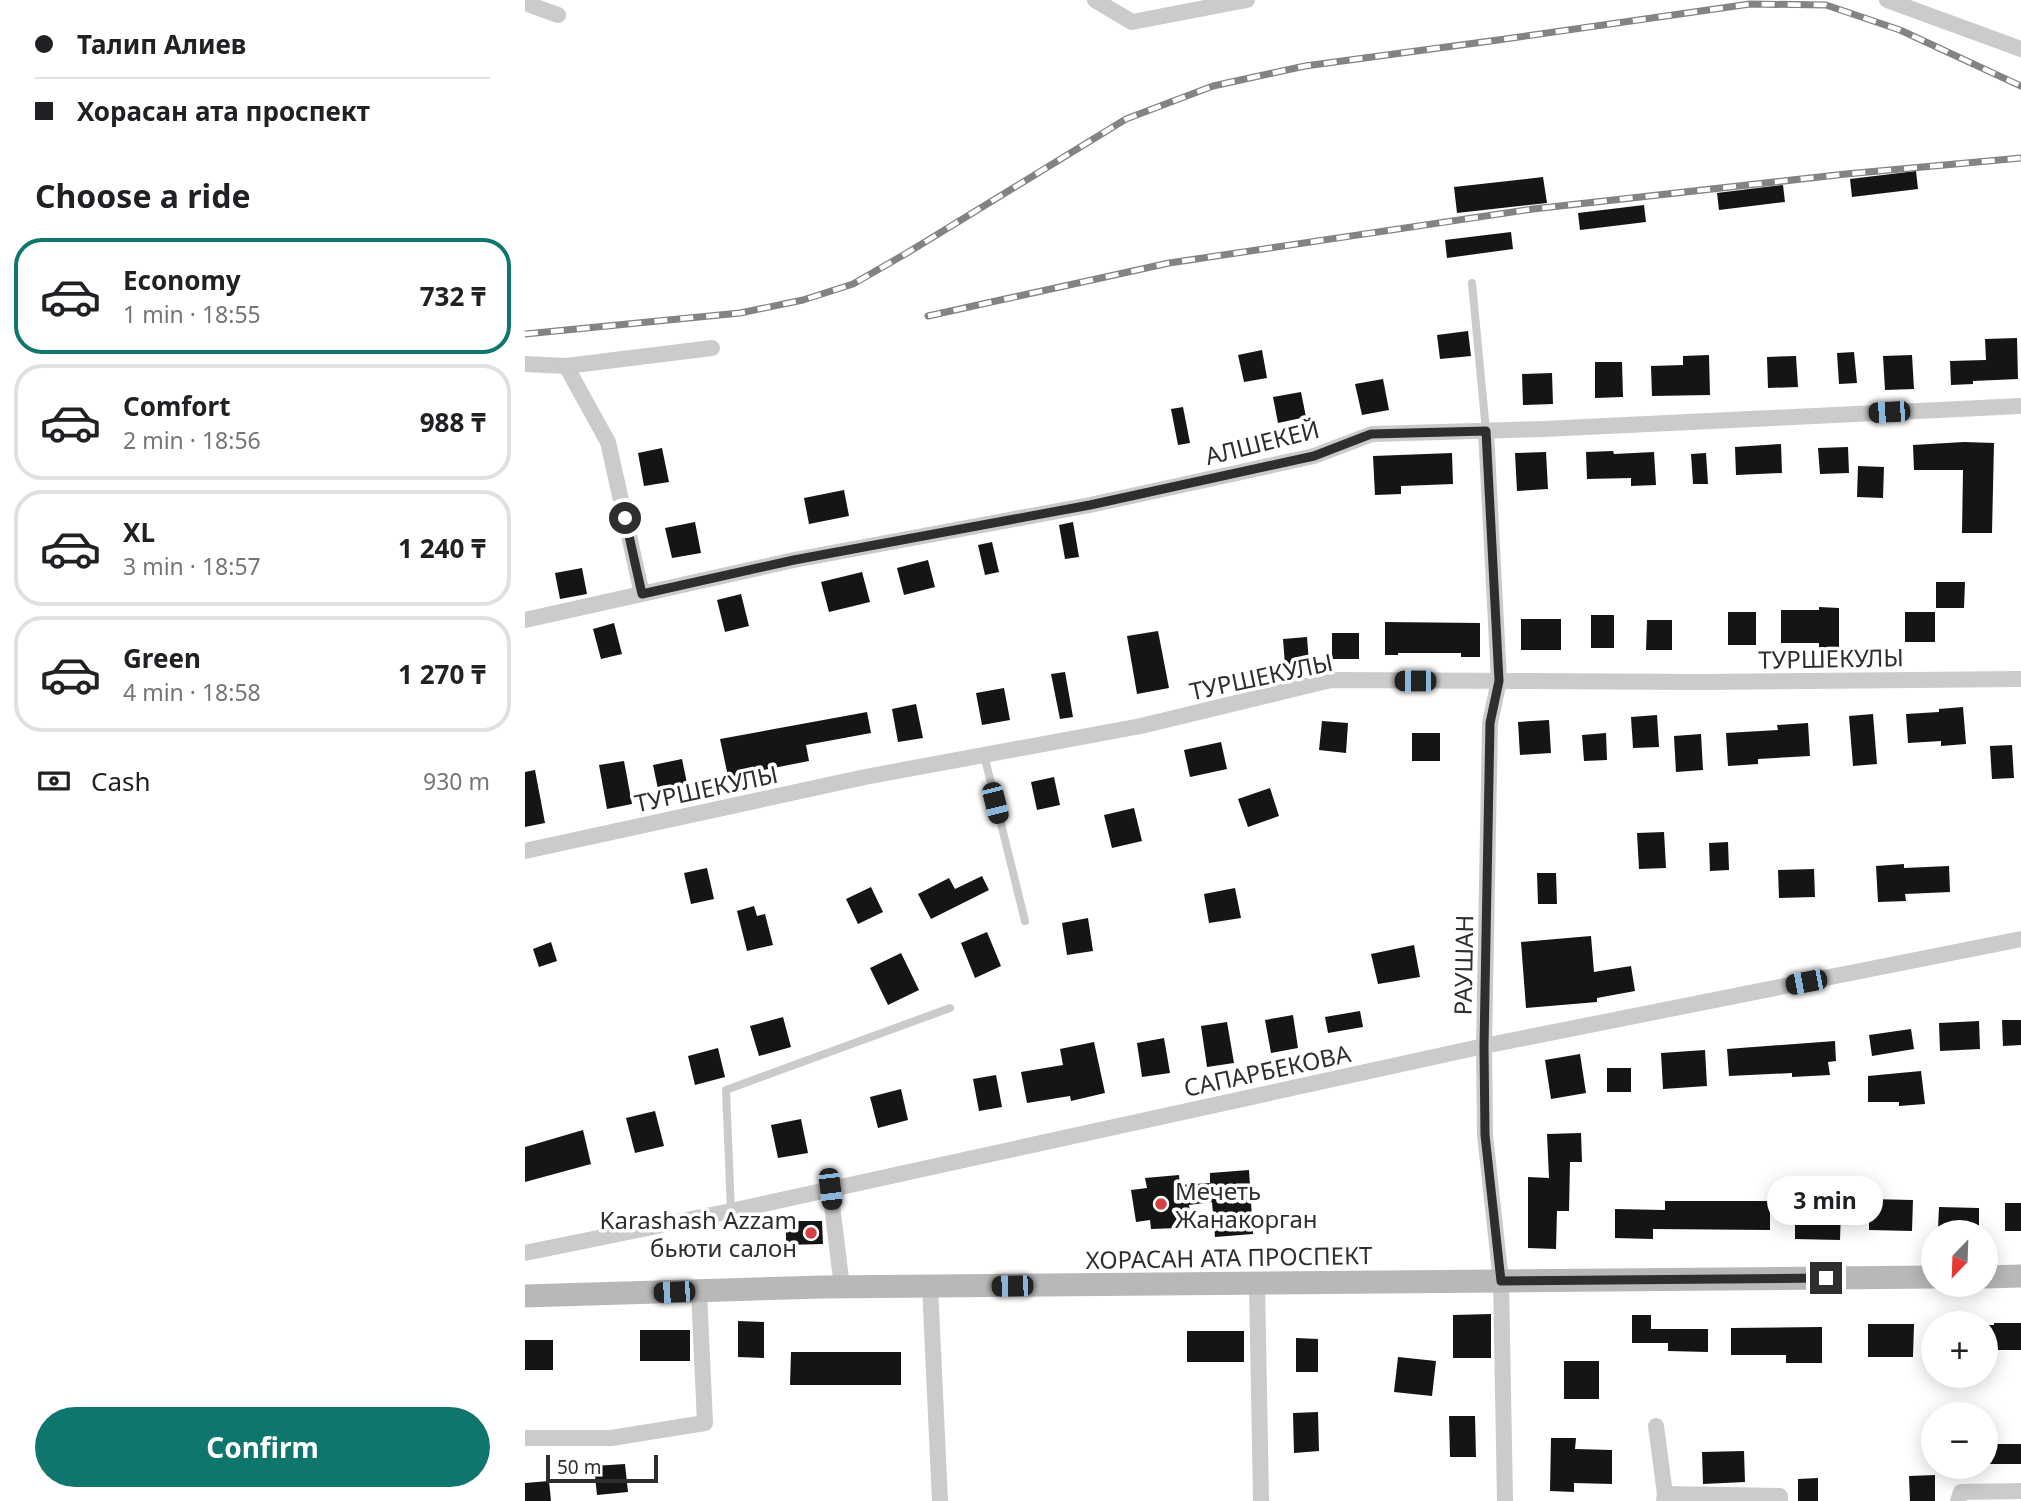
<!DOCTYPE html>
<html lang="en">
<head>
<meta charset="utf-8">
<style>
	:root { --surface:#fff; --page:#f6f6f6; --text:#202124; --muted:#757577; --line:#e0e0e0; --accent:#0f766e }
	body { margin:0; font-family:"Noto Sans",sans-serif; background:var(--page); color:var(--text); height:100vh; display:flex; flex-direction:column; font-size:26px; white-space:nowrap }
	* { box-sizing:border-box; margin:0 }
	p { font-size:23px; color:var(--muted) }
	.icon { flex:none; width:38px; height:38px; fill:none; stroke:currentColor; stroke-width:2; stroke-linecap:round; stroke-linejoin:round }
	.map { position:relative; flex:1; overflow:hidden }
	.panel { display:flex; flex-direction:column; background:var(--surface); width:525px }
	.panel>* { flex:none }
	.guide { display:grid; align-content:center; height:154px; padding:0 35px; background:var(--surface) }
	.needle { width:46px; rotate:203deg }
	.controls { position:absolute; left:1396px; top:1220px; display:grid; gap:14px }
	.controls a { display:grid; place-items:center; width:77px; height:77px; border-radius:50%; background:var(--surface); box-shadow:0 4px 18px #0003; font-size:35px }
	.scale { position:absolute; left:21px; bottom:18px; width:112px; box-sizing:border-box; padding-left:7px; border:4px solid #2e2e2e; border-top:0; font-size:19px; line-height:24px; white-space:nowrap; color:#2e2e2e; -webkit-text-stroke:5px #fff; paint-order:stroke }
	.end { position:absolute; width:32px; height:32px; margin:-16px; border:9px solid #2e2e2e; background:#fff; box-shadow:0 0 0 4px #fff }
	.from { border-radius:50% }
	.bubble { position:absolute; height:49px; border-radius:24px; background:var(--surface); box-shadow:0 4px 18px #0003; font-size:23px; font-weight:700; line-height:49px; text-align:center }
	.car { position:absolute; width:21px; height:42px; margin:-21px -10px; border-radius:9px; box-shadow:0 0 5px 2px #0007; background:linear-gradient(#222 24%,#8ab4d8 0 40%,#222 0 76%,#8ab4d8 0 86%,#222 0) }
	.guide b { display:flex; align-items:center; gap:24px; height:66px; font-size:26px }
	.guide b+b { border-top:2px solid var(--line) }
	.guide i { width:18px; height:18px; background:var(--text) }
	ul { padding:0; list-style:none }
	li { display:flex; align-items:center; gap:21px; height:116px; margin:0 14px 10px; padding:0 21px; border:4px solid var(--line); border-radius:28px }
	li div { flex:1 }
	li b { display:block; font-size:26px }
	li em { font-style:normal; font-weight:700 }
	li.current { border-color:var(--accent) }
	li>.icon { width:63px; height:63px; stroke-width:1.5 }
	h2 { padding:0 35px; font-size:32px; line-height:84px }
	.pay { display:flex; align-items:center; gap:18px; height:77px; padding:0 35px; font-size:26px }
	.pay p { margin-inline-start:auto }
	.primary-button { display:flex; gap:14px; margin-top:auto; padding:14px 35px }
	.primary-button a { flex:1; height:80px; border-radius:42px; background:var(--accent); color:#fff; font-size:28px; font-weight:700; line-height:80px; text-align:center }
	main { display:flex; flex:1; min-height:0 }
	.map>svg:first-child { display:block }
	.building { fill:#151515 }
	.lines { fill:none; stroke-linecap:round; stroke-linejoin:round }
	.service { stroke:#cbcbcb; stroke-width:8 }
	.minor { stroke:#cbcbcb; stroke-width:16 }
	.secondary { stroke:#b8b8b8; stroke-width:23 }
	.rail-casing { stroke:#838383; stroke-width:7 }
	.rail { stroke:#fff; stroke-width:4.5; stroke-dasharray:13; stroke-linecap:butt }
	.route { stroke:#2e2e2e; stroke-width:9 }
	.poi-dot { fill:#d64043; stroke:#fff; stroke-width:2.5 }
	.labels { text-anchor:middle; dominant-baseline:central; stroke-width:7; stroke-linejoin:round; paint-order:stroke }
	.street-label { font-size:24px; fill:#2e2e2e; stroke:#fff }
	.poi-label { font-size:24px; fill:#2e2e2e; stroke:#fff; text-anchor:start }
</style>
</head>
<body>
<main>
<section class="panel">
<div class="guide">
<b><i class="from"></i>Талип Алиев</b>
<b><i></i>Хорасан ата проспект</b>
</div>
<h2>Choose a ride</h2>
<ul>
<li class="current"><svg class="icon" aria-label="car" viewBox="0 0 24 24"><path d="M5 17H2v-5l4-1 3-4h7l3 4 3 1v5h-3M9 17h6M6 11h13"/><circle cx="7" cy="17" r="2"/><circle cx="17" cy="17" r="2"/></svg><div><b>Economy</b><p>1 min · 18:55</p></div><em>732 ₸</em></li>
<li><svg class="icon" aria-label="car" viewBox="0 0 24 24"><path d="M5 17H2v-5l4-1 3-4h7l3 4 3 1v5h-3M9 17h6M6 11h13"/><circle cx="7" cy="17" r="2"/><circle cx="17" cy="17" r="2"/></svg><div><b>Comfort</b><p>2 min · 18:56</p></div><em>988 ₸</em></li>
<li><svg class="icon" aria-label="car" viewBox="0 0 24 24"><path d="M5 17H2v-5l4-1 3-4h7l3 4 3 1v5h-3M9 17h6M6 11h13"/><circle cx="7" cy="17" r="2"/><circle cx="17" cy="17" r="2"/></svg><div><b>XL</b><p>3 min · 18:57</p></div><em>1 240 ₸</em></li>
<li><svg class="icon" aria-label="car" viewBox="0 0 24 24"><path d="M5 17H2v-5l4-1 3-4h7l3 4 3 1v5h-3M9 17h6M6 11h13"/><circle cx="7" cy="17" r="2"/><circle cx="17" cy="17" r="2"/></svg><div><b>Green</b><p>4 min · 18:58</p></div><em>1 270 ₸</em></li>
</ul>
<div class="pay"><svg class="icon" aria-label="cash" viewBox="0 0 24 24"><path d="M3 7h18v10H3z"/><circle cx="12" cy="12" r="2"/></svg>Cash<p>930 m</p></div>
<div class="primary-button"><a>Confirm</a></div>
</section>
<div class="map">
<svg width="1496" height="1501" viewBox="0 0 1496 1501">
	<rect width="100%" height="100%" fill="#fff"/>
	<g class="building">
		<path d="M 1391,171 L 1393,189 L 1327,197 L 1325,179 Z"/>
		<path d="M 1018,177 L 1022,203 L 932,213 L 929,187 Z"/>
		<path d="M 1258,185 L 1260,202 L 1194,210 L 1192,193 Z"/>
		<path d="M 1119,205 L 1121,222 L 1055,230 L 1053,213 Z"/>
		<path d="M 986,232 L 988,249 L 922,258 L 920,240 Z"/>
		<path d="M 943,331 L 946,356 L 915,359 L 912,335 Z"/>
		<path d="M 1492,338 L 1493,379 L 1448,381 L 1448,384 L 1426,385 L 1425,361 L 1461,360 L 1460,339 Z"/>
		<path d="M 737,350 L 742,378 L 719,382 L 713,355 Z"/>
		<path d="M 1329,352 L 1332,383 L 1314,384 L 1312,353 Z"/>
		<path d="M 1184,355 L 1185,395 L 1127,396 L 1126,366 L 1158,365 L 1158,356 Z"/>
		<path d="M 1387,355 L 1389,389 L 1360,390 L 1358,356 Z"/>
		<path d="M 1271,356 L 1273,387 L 1243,388 L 1242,357 Z"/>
		<path d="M 1070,362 L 1097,362 L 1098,397 L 1070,398 Z"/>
		<path d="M 1027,373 L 1028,404 L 998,405 L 997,374 Z"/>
		<path d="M 858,379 L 864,410 L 837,415 L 830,384 Z"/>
		<path d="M 776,392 L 781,417 L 753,423 L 748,397 Z"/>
		<path d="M 658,407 L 665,443 L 653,445 L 646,409 Z"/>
		<path d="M 1439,442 L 1469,443 L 1467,533 L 1437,533 L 1438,470 L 1389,470 L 1388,445 Z"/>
		<path d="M 1256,444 L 1257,473 L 1211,475 L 1210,447 Z"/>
		<path d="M 1323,447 L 1324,473 L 1295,474 L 1293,448 Z"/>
		<path d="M 137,448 L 144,482 L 119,486 L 113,453 Z"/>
		<path d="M 1088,451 L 1089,454 L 1129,452 L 1131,485 L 1106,486 L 1106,478 L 1062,479 L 1061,452 Z"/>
		<path d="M 1021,452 L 1023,489 L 992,491 L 990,453 Z"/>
		<path d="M 927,453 L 928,484 L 876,486 L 876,494 L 850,495 L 848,456 Z"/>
		<path d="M 1181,453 L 1183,484 L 1168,484 L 1166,454 Z"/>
		<path d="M 1333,466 L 1359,467 L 1358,498 L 1332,497 Z"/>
		<path d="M 319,490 L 324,516 L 284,524 L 279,498 Z"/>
		<path d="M 170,522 L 176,553 L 147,558 L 140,528 Z"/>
		<path d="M 548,522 L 554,557 L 540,559 L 534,525 Z"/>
		<path d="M 467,542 L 474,572 L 460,575 L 453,545 Z"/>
		<path d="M 403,560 L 410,587 L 379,595 L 372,568 Z"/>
		<path d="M 57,568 L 62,594 L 35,599 L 30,573 Z"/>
		<path d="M 337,572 L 345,602 L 304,612 L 296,582 Z"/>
		<path d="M 1411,582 L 1440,582 L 1439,608 L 1411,608 Z"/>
		<path d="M 216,594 L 224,626 L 200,632 L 192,600 Z"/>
		<path d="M 1294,607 L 1314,608 L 1314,651 L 1294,651 L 1294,643 L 1256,643 L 1256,610 L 1294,610 Z"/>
		<rect x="1203" y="612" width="28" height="33"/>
		<rect x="1380" y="612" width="30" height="30"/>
		<rect x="1066" y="615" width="23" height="33"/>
		<rect x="996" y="619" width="40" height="31"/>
		<path d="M 1122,620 L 1147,620 L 1147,650 L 1121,650 Z"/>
		<path d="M 860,622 L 955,623 L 955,657 L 936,657 L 936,653 L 873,653 L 873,655 L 860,655 Z"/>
		<path d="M 89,623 L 97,654 L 76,659 L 68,629 Z"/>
		<path d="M 633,631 L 644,688 L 612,694 L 602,636 Z"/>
		<rect x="807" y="633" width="27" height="26"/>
		<path d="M 782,637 L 784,663 L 760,665 L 758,639 Z"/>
		<path d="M 540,672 L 548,717 L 535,719 L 526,674 Z"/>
		<path d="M 479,688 L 485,720 L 457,725 L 451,693 Z"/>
		<path d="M 391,704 L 398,738 L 373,742 L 367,709 Z"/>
		<path d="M 1438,707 L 1441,744 L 1416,746 L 1416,741 L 1383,743 L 1381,714 L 1414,712 L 1414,709 Z"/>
		<path d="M 342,712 L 346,733 L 281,745 L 284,761 L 233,771 L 234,776 L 204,781 L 195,739 Z"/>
		<path d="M 1348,714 L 1352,764 L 1328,766 L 1324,716 Z"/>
		<path d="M 1132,715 L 1134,747 L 1108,748 L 1106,717 Z"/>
		<path d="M 1024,720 L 1026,753 L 995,755 L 993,722 Z"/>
		<path d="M 797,721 L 823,723 L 821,753 L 794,750 Z"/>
		<path d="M 1283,723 L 1285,756 L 1233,759 L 1233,764 L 1203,766 L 1201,733 L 1253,730 L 1252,725 Z"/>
		<rect x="887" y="733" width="28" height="28"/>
		<path d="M 1081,733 L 1082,760 L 1059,761 L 1057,735 Z"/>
		<path d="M 1176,734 L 1178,770 L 1151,772 L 1149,736 Z"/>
		<path d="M 696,742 L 702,769 L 665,777 L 659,750 Z"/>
		<path d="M 1487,745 L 1489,778 L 1467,779 L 1465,746 Z"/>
		<path d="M 157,759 L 163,788 L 134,794 L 128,765 Z"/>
		<path d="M 99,761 L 107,804 L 82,809 L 74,765 Z"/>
		<path d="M 10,770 L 20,823 L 0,827 L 0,772 Z"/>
		<path d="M 529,777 L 535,805 L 512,810 L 506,782 Z"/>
		<path d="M 745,788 L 754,816 L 723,827 L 713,799 Z"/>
		<path d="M 609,808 L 617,841 L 587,848 L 579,815 Z"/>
		<path d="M 1139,832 L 1141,868 L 1114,869 L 1112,833 Z"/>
		<path d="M 1203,842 L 1204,870 L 1185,871 L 1184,843 Z"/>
		<path d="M 1379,864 L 1379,868 L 1424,866 L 1425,892 L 1380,894 L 1381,901 L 1353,902 L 1351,866 Z"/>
		<path d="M 182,868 L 189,899 L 166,904 L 159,873 Z"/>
		<path d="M 1289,869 L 1290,897 L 1254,898 L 1253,870 Z"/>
		<path d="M 1012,873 L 1031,873 L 1032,904 L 1013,904 Z"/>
		<path d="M 457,876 L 464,890 L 406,919 L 393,894 L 424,878 L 430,889 Z"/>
		<path d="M 346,887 L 358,912 L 333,924 L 321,899 Z"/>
		<path d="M 710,888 L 716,918 L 684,923 L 679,894 Z"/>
		<path d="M 229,906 L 232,916 L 240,914 L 248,945 L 222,951 L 212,911 Z"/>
		<path d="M 563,918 L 568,951 L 542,955 L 537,923 Z"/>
		<path d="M 462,932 L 476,966 L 450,978 L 436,943 Z"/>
		<path d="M 1066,936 L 1069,972 L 1106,966 L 1110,991 L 1072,998 L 1072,1002 L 1001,1008 L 996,942 Z"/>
		<path d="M 26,942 L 32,961 L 14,967 L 8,949 Z"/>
		<path d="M 889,945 L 895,977 L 853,984 L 846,954 Z"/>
		<path d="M 376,953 L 394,990 L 363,1005 L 345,968 Z"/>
		<path d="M 835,1011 L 838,1027 L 803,1033 L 800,1017 Z"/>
		<path d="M 768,1015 L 773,1048 L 746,1053 L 740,1020 Z"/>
		<path d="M 258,1017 L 266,1047 L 234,1056 L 225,1026 Z"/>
		<path d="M 1477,1020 L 1496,1020 L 1496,1045 L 1478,1046 Z"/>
		<path d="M 1454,1021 L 1455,1049 L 1415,1051 L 1414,1023 Z"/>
		<path d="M 702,1022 L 709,1063 L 682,1067 L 676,1026 Z"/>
		<path d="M 1386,1029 L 1389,1049 L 1347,1056 L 1344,1035 Z"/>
		<path d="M 639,1038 L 645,1073 L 617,1077 L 612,1043 Z"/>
		<path d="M 1310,1041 L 1311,1061 L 1303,1062 L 1305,1075 L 1267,1077 L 1267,1073 L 1204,1076 L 1202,1049 Z"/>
		<path d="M 569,1042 L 580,1093 L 546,1101 L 545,1096 L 502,1103 L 496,1072 L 538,1065 L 535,1049 Z"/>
		<path d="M 193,1048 L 200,1077 L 170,1085 L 163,1056 Z"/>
		<path d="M 1180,1050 L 1182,1086 L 1138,1089 L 1136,1053 Z"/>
		<path d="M 1055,1054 L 1061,1093 L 1026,1099 L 1020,1060 Z"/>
		<rect x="1082" y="1068" width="24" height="24"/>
		<path d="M 1396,1071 L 1400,1104 L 1374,1106 L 1374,1102 L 1343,1102 L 1343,1076 Z"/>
		<path d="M 471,1075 L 477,1107 L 454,1111 L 448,1079 Z"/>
		<path d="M 376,1089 L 383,1120 L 353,1128 L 345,1097 Z"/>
		<path d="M 130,1111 L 139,1146 L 110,1153 L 101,1118 Z"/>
		<path d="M 276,1119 L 283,1153 L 253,1158 L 246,1125 Z"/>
		<path d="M 58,1130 L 66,1164 L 0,1182 L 0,1147 Z"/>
		<path d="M 1056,1133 L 1057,1162 L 1045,1162 L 1044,1211 L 1032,1211 L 1031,1249 L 1003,1248 L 1003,1177 L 1024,1178 L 1022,1134 Z"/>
		<path d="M 724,1170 L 728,1234 L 690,1237 L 687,1202 L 664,1205 L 665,1212 L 660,1213 L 660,1218 L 654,1218 L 655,1228 L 626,1229 L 625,1220 L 611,1222 L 606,1190 L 622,1188 L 620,1178 L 654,1175 L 655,1185 L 685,1183 L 685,1173 Z"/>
		<path d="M 1344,1199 L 1388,1200 L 1387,1231 L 1344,1230 Z"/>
		<path d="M 1140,1201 L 1245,1201 L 1245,1230 L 1128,1229 L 1128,1239 L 1090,1238 L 1090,1209 L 1140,1210 Z"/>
		<rect x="1480" y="1203" width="16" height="28"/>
		<path d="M 1414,1207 L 1454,1208 L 1454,1229 L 1413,1229 Z"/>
		<path d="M 1270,1209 L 1316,1210 L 1315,1240 L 1270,1239 Z"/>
		<path d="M 261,1221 L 297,1221 L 298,1244 L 261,1245 Z"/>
		<path d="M 966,1314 L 966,1358 L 928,1358 L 928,1315 Z"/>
		<path d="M 1107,1315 L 1126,1315 L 1126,1329 L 1183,1329 L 1183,1352 L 1143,1351 L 1143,1343 L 1107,1343 Z"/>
		<path d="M 213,1321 L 239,1322 L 239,1358 L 213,1357 Z"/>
		<path d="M 1469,1323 L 1496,1323 L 1496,1350 L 1461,1350 L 1461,1325 L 1469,1325 Z"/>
		<path d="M 1343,1324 L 1389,1324 L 1388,1357 L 1343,1357 Z"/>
		<path d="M 1297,1327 L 1297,1363 L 1261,1363 L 1261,1355 L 1206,1355 L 1206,1328 Z"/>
		<rect x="115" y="1330" width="50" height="31"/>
		<rect x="662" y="1331" width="57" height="31"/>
		<path d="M 771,1338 L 793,1339 L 793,1372 L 771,1372 Z"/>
		<rect x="0" y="1340" width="28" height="30"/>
		<path d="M 266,1352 L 376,1352 L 376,1385 L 265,1385 Z"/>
		<path d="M 873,1357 L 911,1361 L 907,1396 L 869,1392 Z"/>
		<rect x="1039" y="1361" width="35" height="38"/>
		<path d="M 793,1412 L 794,1451 L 769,1453 L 768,1413 Z"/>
		<path d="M 924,1416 L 950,1416 L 951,1457 L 925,1457 Z"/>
		<path d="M 1026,1438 L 1051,1438 L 1050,1449 L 1087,1450 L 1087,1484 L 1049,1483 L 1049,1492 L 1025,1491 Z"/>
		<rect x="1461" y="1444" width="35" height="20"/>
		<path d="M 1219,1451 L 1220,1482 L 1178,1484 L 1177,1452 Z"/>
		<path d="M 100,1464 L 103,1492 L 72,1495 L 69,1466 Z"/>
		<path d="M 1410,1475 L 1410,1501 L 1385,1501 L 1384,1476 Z"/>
		<path d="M 1293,1478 L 1293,1501 L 1273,1501 L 1273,1479 Z"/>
		<path d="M 24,1481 L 26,1501 L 0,1501 L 0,1483 Z"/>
	</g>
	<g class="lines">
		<g class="service">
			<path d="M 947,283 L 961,431"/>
			<path d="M 459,755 L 500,921"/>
			<path d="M 206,1211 L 201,1090 L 425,1008"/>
		</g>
		<g class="minor">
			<path d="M 570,0 L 607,22 L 722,0"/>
			<path d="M 1362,0 L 1496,49"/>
			<path d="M 0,3 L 33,15"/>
			<path d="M 0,364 L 41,366 L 83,442 L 117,594"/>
			<path d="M 41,366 L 187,348"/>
			<path d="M 961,431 L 974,681 L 965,723 L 959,1046 L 960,1135 L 976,1281 L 980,1501"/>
			<path d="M 0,620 L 269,560 L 565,505 L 789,456 L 847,434 L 1019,429 L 1496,406"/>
			<path d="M 0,851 L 340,777 L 616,726 L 806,680 L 1176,682 L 1496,679"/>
			<path d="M 305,1189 L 317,1287"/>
			<path d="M 0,1253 L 206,1211 L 959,1046 L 1496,939"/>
			<path d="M 732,1283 L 736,1501"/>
			<path d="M 405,1286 L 415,1501"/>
			<path d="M 1131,1426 L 1140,1494"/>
			<path d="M 0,1438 L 86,1438 L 180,1423 L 174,1291"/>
			<path d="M 1139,1501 L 1140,1494 L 1255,1496 L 1255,1501"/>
			<path d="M 1433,1501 L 1436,1492 L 1496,1491"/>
		</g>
		<g class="secondary">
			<path d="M 1461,1277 L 1496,1276"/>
			<path d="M 0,1296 L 297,1287 L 1409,1277"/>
		</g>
		<g class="rail-casing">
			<g id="rail">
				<path d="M 403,316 L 644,263 L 1008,209 L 1321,174 L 1496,158"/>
				<path d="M 0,334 L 215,313 L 278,300 L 328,284 L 382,253 L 601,119 L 688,86 L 780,66 L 973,40 L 1225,4 L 1301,5 L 1375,30 L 1496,86"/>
			</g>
		</g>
		<use href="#rail" class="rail"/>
	</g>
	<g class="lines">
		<path class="route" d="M 100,518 L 117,594 L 269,560 L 565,505 L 789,456 L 846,434 L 961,431 L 974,681 L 965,723 L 959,1046 L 960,1135 L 976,1281 L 1301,1278"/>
	</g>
	<g class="poi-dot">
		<circle cx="636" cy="1204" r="7"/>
		<circle cx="286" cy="1233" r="7"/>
	</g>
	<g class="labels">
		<g class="street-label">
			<text transform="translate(737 442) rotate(-14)">АЛШЕКЕЙ</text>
			<text transform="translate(1306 658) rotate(-1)">ТУРШЕКУЛЫ</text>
			<text transform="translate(736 676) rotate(-12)">ТУРШЕКУЛЫ</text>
			<text transform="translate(181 788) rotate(-12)">ТУРШЕКУЛЫ</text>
			<text transform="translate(938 965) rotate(-89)">РАУШАН</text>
			<text transform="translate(742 1070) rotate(-12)">САПАРБЕКОВА</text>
			<text transform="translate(704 1257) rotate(-1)">ХОРАСАН АТА ПРОСПЕКТ</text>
		</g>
		<g class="poi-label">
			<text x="650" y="1190">Мечеть<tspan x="650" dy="28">Жанакорган</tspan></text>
			<text x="272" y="1219" text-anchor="end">Karashash Azzam<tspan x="272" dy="28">бьюти салон</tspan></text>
		</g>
	</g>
</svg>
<div class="controls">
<a><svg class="needle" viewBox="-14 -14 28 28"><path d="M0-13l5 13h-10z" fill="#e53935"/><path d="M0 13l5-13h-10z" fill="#757577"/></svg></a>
<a>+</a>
<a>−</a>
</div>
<div class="scale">50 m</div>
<i class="end from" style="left:100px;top:518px"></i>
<i class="end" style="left:1301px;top:1278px"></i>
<div class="bubble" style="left:1242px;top:1176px;width:116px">3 min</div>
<i class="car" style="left:1364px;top:412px;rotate:267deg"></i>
<i class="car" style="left:890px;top:681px;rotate:270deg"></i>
<i class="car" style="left:470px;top:803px;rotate:166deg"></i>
<i class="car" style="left:1281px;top:982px;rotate:259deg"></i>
<i class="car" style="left:305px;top:1189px;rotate:173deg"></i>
<i class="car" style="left:487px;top:1286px;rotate:269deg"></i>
<i class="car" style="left:149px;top:1292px;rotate:268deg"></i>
</div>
</main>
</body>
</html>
